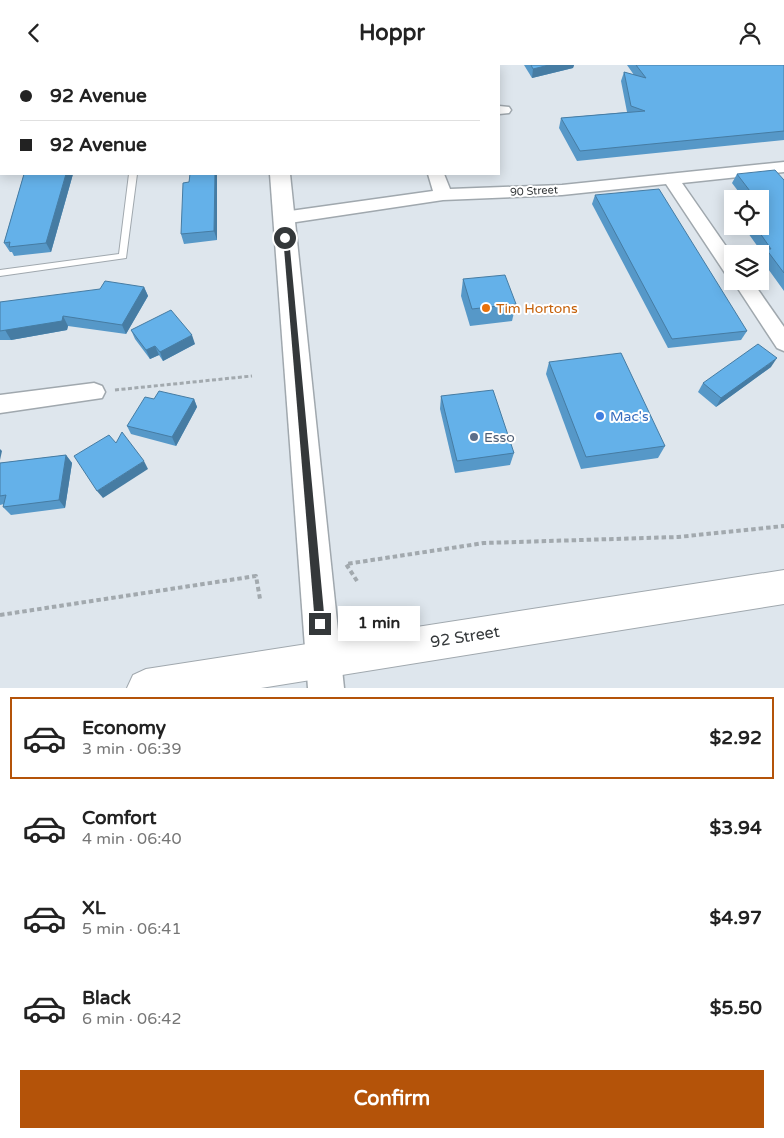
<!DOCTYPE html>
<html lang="en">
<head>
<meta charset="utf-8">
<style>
	:root { --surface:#fff; --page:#f6f6f6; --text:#222; --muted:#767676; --line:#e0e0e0; --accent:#b45309 }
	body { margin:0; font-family:"Varela Round",sans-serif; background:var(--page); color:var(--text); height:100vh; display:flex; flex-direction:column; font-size:19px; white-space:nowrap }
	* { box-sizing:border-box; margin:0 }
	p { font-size:16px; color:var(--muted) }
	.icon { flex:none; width:28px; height:28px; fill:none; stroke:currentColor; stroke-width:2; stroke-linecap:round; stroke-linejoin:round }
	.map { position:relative; height:623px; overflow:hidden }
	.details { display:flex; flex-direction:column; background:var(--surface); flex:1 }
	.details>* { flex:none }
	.top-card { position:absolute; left:0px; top:0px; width:500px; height:110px; box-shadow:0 2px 12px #0003; display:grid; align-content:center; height:110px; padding:0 20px; background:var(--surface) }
	.controls { position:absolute; left:724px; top:125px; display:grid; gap:10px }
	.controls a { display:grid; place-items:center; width:45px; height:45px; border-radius:0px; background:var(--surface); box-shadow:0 2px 12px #0003; font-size:25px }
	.end { position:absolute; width:22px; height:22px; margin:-11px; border:6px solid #34383a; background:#fff; box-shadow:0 0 0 2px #fff }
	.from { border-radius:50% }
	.bubble { position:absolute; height:35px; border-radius:0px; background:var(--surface); box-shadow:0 2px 12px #0003; font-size:16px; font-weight:800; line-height:35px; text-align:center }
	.top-card b { display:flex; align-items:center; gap:18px; height:48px; font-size:19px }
	.top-card b+b { border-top:1px solid var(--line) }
	.top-card i { width:12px; height:12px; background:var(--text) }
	ul { padding:9px 0 0; list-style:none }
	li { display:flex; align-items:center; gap:15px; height:82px; margin:0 10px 8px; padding:0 10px; border:2px solid transparent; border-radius:0px }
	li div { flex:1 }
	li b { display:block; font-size:19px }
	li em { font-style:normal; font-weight:800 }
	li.current { border-color:var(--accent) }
	li>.icon { width:45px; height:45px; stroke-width:1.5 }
	.cta { display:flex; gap:10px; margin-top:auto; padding:10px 20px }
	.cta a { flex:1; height:58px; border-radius:0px; background:var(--accent); color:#fff; font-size:20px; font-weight:800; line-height:58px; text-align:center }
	header { display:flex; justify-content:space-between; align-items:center; height:65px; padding:0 20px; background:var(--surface); font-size:22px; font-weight:800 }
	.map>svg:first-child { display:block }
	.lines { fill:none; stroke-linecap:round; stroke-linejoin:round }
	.service-casing { stroke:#a0a8ae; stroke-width:2 }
	.minor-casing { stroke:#a0a8ae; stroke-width:3 }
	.tertiary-casing { stroke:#a0a8ae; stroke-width:3 }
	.secondary-casing { stroke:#a0a8ae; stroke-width:2 }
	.path-far1 { stroke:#a2a9ae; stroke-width:3; stroke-dasharray:4 2.5; stroke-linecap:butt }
	.path { stroke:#a2a9ae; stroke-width:4; stroke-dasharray:4.5 3; stroke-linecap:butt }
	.service { fill:#fff; fill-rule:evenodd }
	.minor { fill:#fff; fill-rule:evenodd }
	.tertiary { fill:#fff; fill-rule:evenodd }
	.secondary { fill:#fff; fill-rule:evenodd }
	.wall { fill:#5698c8 }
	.shaded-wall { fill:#467ca3 }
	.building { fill:#64b1e9; stroke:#467ca3 }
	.route { fill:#34383a }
	.food-dot { fill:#e8710a; stroke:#fff; stroke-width:2 }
	.shop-dot { fill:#3f7fe0; stroke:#fff; stroke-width:2 }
	.service-dot { fill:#5c6f8a; stroke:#fff; stroke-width:2 }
	.labels { text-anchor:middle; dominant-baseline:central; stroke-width:4; stroke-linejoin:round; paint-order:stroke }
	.far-street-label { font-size:11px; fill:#34383a; stroke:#fff }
	.food-label { font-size:14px; fill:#c56008; stroke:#fff; text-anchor:start }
	.shop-label { font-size:14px; fill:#366cbe; stroke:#fff; text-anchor:start }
	.service-label { font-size:14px; fill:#4e5e75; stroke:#fff; text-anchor:start }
	.near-street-label { font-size:16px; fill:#34383a; stroke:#fff }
</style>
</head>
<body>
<header><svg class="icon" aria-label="back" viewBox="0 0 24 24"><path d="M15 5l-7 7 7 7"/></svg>Hoppr<svg class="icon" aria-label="person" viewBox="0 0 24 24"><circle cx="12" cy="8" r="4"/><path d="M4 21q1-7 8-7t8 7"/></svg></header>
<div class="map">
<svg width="784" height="623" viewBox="0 0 784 623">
	<rect width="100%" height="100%" fill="#dee6ed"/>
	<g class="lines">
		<g class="service-casing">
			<g id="service">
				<rect x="142" y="0" width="6" height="1"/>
				<rect x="0" y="32" width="1" height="4"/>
				<path d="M 129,109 L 137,109 L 126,193 L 0,211 L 0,205 L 119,189 Z"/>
			</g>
		</g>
		<g class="minor-casing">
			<g id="minor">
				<rect x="394" y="0" width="14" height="1"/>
				<path d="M 499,41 L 509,42 L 511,45 L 509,48 L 499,49 Z"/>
				<path d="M 1,48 L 1,60 L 0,61 L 0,49 Z"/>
				<path d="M 784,97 L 784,107 L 682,118 L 732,190 L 732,209 L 725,208 L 666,119 L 562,130 L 443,135 L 283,159 L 277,157 L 274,153 L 277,149 L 283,147 L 433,126 L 428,109 L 444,109 L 450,124 L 562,120 Z"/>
				<path d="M 733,216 L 752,216 L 784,262 L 784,286 L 777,283 Z"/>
				<path d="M 94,318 L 102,321 L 105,327 L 102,333 L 0,348 L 0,330 Z"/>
			</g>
		</g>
		<g class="tertiary-casing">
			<g id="tertiary">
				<path d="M 261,0 L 279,0 L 279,1 L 262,1 Z"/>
				<path d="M 270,109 L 290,109 L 344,623 L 308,623 Z"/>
			</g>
		</g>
		<g class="secondary-casing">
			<path id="secondary" d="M 784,505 L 784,539 L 261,623 L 127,623 L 133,610 L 146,604 Z"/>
		</g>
		<path class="path-far1" d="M 115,325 L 252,311"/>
		<g class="path">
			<path d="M 357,516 L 346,499 L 484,478 L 678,472 L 784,461"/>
			<path d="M 0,550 L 256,511 L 260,534"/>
		</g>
		<use href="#service" class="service"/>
		<use href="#minor" class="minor"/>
		<use href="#tertiary" class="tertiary"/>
		<use href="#secondary" class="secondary"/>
	</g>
	<g class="wall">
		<path d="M 524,0 L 574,0 L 573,3 L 532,13 Z"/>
		<path d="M 627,0 L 784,0 L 784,75 L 577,96 L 559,63 L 561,53 L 627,47 L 621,16 L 624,7 L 634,10 Z"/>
		<path d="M 24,109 L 73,109 L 51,187 L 14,191 L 12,187 L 10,187 L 4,178 Z"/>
		<path d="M 190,109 L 217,109 L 217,175 L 184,179 L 181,169 L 189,117 Z"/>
		<path d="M 737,109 L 784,115 L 784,226 L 761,194 L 763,189 L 743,161 L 760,161 L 760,134 L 744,134 L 732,118 Z"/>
		<path d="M 595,130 L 747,266 L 741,275 L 668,283 L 592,139 Z"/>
		<path d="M 463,214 L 516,239 L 512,256 L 470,261 L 461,231 Z"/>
		<path d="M 144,222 L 148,231 L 126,269 L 68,261 L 67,265 L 11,275 L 0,275 L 0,237 Z"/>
		<path d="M 131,265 L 195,279 L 163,296 L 159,290 L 150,294 L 135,274 Z"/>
		<path d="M 549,297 L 665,381 L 658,393 L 581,404 L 546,309 Z"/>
		<path d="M 771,302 L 716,342 L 698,327 L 703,318 Z"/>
		<path d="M 441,331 L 514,388 L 510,400 L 455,408 L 440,344 Z"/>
		<path d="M 154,334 L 194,334 L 197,342 L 176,381 L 131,369 L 127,361 Z"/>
		<path d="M 66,390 L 72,398 L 65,443 L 11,450 L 3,442 L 4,439 L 0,440 L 0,398 Z"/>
	</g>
	<g class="shaded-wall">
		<path d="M 549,0 L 574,0 L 573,3 L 532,13 L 533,4 Z"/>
		<path d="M 66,109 L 73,109 L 51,187 L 46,178 Z"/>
		<path d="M 215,109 L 217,109 L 217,175 L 214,166 Z"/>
		<path d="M 144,222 L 148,231 L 126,269 L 122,260 Z"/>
		<path d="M 63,251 L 68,261 L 67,265 L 11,275 L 5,265 Z"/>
		<path d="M 192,270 L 195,279 L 163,296 L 160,287 Z"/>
		<path d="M 155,281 L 159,290 L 150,294 L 146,285 Z"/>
		<path d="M 777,293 L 771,302 L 716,342 L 721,333 Z"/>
		<path d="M 194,334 L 197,342 L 176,381 L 172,372 Z"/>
		<path d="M 0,384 L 2,386 L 0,395 Z"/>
		<path d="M 66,390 L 72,398 L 65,443 L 59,435 Z"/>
		<path d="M 144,396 L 148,404 L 103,433 L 97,426 Z"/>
	</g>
	<g class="building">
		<rect x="56" y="0" width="33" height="1"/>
		<rect x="185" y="0" width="30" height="1"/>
		<rect x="303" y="0" width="83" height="1"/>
		<path d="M 417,0 L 493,0 L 493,1 L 418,1 Z"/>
		<path d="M 531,0 L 549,0 L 533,4 Z"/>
		<path d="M 636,0 L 784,0 L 784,66 L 580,86 L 561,53 L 645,46 L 631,41 L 624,7 L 646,13 Z"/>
		<path d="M 775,105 L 784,115 L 784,208 L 766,184 L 771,184 L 755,161 L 760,161 L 760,134 L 756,134 L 737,109 Z"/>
		<path d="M 24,109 L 66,109 L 46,178 L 9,182 L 10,177 L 4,178 Z"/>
		<path d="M 190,109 L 215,109 L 214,166 L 181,169 L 183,118 L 189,117 Z"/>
		<path d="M 659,124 L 747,266 L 672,274 L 595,130 Z"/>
		<path d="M 505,210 L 516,239 L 472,244 L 463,214 Z"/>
		<path d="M 105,216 L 144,222 L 122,260 L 63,251 L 62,256 L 0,266 L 0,237 L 100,224 Z"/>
		<path d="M 171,245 L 192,270 L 160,287 L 155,281 L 146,285 L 131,265 Z"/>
		<path d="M 758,279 L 777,293 L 721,333 L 703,318 Z"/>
		<path d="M 621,288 L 665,381 L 586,392 L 549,297 Z"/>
		<path d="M 493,325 L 514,388 L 457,396 L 441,331 Z"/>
		<path d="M 159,326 L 194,334 L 172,372 L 127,361 L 145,332 L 154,334 Z"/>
		<path d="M 122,367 L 144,396 L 97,426 L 74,391 L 109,370 L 116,378 Z"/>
		<path d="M 66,390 L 59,435 L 3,442 L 6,430 L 0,431 L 0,398 Z"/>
	</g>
	<path class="route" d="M 283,171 L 289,173 L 325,559 L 324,563 L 320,564 L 316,563 L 315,559 Z"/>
	<circle class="food-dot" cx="486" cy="243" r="5"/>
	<circle class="shop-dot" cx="600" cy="351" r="5"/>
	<circle class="service-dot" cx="474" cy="372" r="5"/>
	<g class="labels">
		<g class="far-street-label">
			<text transform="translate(534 126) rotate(-3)">90 Street</text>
		</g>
		<g class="food-label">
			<text x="496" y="243">Tim Hortons</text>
		</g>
		<g class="shop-label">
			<text x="610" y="351">Mac's</text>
		</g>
		<g class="service-label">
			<text x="484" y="372">Esso</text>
		</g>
		<g class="near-street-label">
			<text transform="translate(465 572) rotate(-9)">92 Street</text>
		</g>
	</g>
</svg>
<div class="controls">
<a><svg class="icon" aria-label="locate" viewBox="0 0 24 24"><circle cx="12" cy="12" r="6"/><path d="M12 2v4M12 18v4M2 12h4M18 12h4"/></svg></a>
<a><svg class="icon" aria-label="layers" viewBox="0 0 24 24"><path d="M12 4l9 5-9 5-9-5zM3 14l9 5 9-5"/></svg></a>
</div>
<i class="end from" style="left:285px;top:173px"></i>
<i class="end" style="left:320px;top:559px"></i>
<div class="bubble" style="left:338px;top:541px;width:82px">1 min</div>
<div class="top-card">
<b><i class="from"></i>92 Avenue</b>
<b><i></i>92 Avenue</b>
</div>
</div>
<section class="details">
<ul>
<li class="current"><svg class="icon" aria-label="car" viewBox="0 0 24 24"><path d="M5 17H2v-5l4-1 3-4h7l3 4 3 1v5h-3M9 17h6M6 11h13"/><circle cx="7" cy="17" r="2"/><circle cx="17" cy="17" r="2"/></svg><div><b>Economy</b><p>3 min · 06:39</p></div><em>$2.92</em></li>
<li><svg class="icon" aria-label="car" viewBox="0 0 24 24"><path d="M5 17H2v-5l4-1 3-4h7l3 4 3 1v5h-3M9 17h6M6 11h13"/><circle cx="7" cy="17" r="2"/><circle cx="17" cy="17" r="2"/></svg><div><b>Comfort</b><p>4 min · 06:40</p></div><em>$3.94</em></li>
<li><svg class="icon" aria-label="car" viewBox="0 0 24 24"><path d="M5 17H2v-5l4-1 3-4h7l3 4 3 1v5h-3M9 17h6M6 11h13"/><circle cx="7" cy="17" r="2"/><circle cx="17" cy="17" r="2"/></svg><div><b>XL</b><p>5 min · 06:41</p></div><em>$4.97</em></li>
<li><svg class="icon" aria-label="car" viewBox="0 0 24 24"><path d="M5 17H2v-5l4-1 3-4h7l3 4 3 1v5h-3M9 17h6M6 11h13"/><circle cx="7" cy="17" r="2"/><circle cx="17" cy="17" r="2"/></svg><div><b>Black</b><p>6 min · 06:42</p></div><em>$5.50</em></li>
</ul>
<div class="cta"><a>Confirm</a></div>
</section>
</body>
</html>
